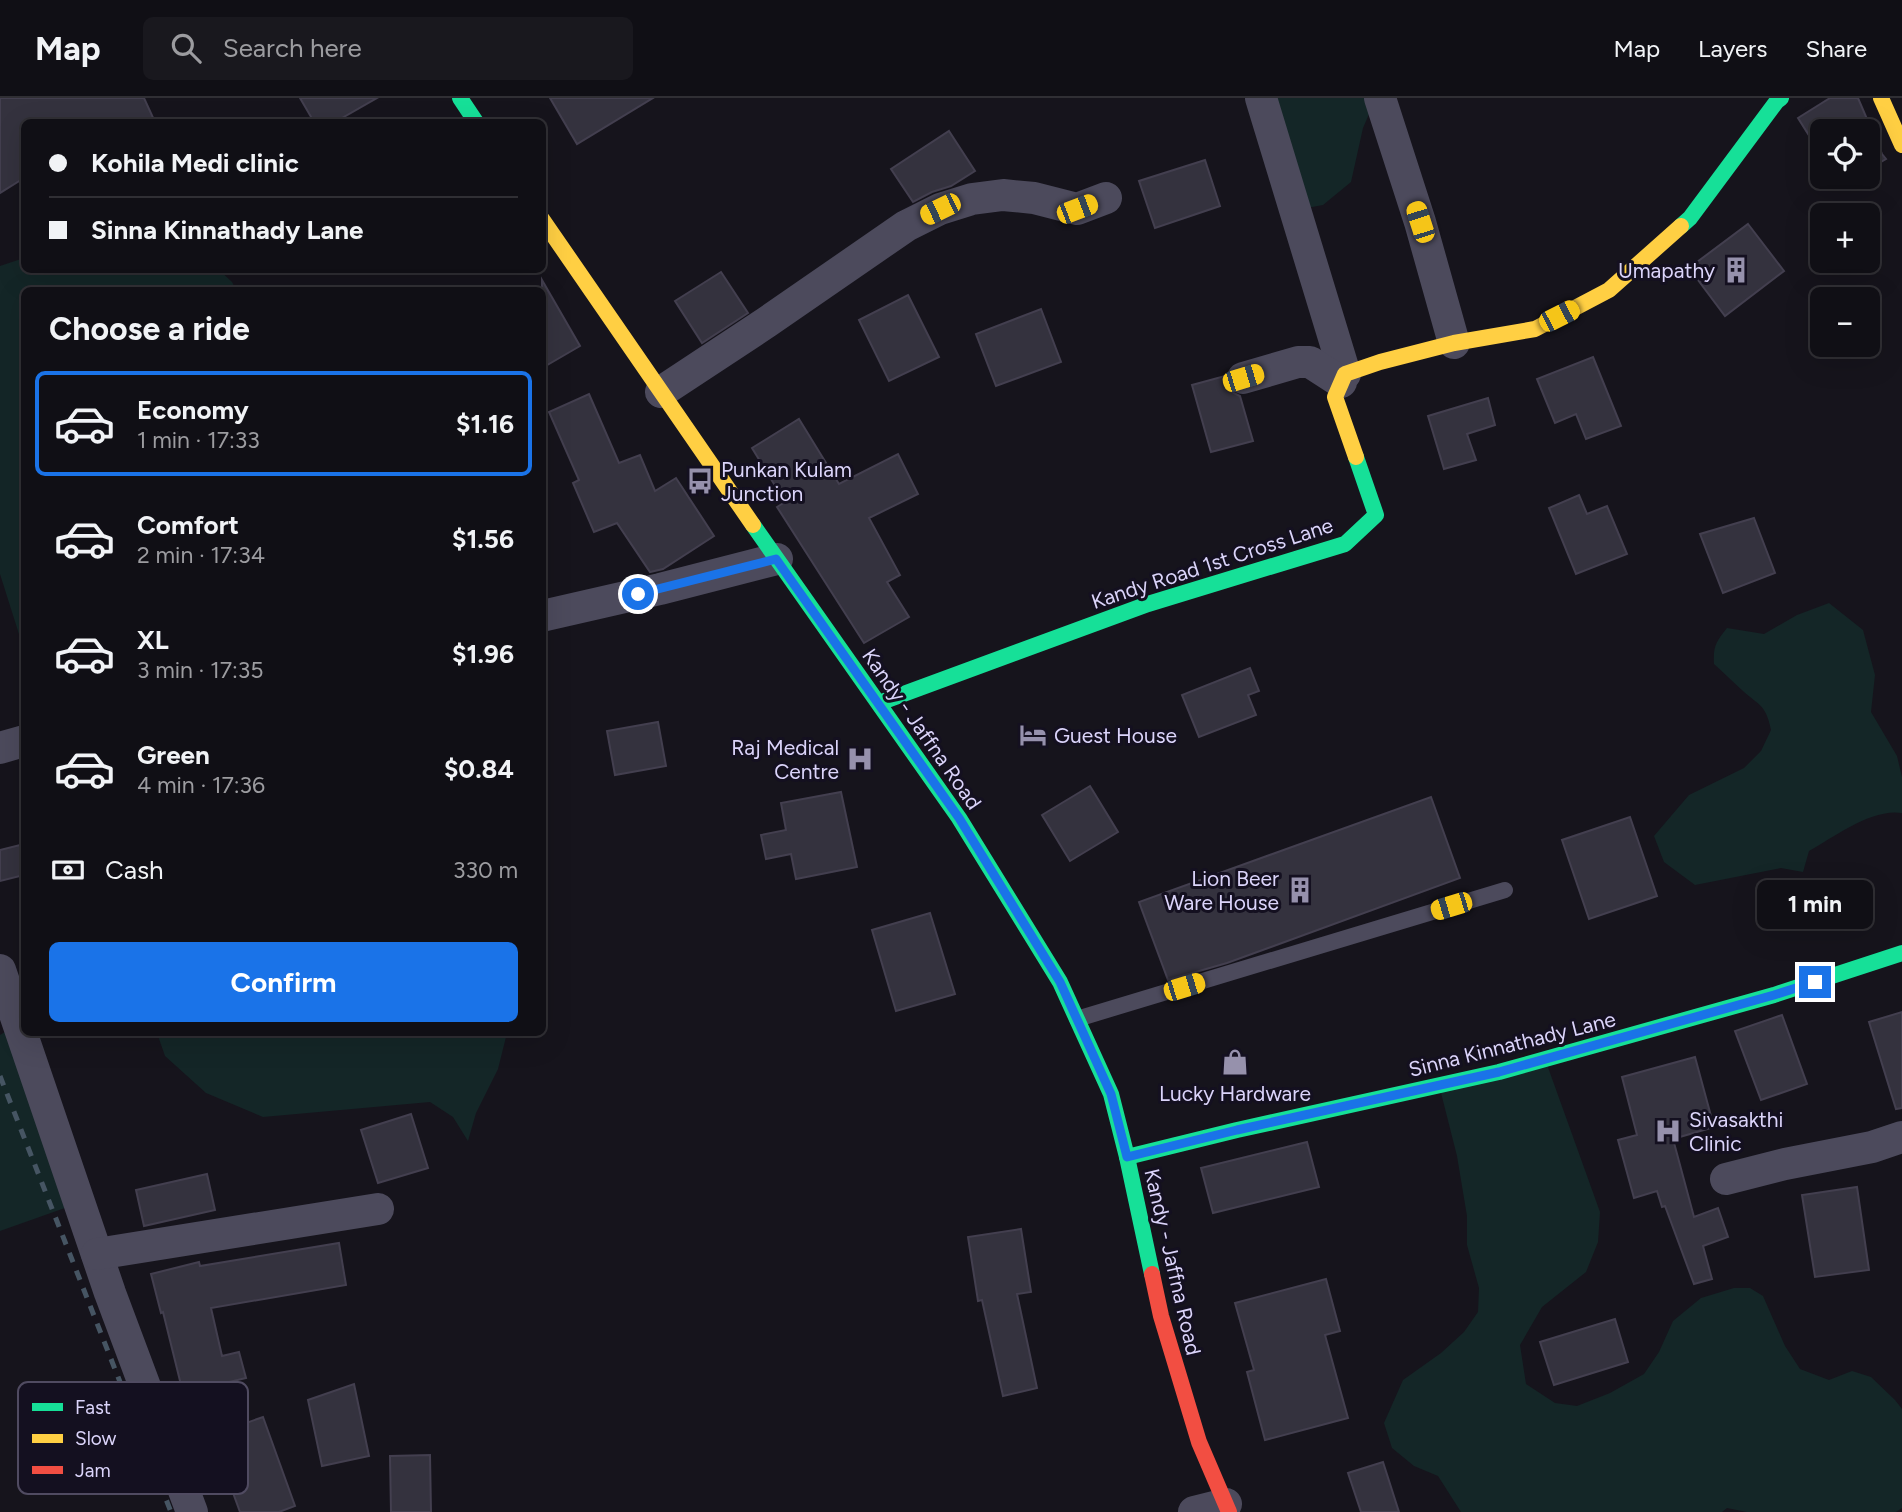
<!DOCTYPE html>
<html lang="en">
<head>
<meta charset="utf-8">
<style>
	:root { --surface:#100f15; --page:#19181e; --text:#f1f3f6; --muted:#9c9ca0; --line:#302f34; --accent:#1a73e8 }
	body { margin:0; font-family:Figtree,sans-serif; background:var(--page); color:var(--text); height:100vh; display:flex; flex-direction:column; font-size:26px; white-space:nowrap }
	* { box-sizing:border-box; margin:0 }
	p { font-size:23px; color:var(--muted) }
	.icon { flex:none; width:38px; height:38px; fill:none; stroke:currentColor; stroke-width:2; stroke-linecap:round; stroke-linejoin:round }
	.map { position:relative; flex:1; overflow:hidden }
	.sheet { position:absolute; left:21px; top:189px; width:525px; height:749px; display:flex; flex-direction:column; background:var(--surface); border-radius:10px; box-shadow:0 7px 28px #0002,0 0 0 2px var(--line) }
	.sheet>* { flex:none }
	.hud { position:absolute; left:21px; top:21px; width:525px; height:154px; border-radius:10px; box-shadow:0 7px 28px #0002,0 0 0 2px var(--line); display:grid; align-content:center; height:154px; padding:0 28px; background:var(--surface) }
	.fabs { position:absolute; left:1810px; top:21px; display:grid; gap:14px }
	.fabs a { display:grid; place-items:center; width:70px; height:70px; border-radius:10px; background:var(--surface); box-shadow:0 7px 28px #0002,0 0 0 2px var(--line); font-size:35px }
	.end { position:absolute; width:32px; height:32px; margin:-16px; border:9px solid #1a73e8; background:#fff; box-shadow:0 0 0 4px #fff }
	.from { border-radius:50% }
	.bubble { position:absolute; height:49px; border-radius:10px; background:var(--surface); box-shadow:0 7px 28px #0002,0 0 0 2px var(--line); font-size:23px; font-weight:700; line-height:49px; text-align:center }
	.car { position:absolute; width:21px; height:42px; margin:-21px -10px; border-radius:9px; box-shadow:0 0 5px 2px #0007; background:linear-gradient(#f5c518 24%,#345 0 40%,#f5c518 0 76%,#345 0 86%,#f5c518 0) }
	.hud b { display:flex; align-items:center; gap:24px; height:66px; font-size:26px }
	.hud b+b { border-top:2px solid var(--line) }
	.hud i { width:18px; height:18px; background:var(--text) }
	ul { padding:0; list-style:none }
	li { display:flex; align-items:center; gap:21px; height:105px; margin:0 14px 10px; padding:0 14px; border:4px solid transparent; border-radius:10px }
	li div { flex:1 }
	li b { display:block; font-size:26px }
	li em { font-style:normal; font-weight:700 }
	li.selected { border-color:var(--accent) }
	li>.icon { width:63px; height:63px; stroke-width:1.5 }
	h2 { padding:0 28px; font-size:32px; line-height:84px }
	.pay { display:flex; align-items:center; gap:18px; height:77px; padding:0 28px; font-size:26px }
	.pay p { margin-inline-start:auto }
	.button { display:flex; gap:14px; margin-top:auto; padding:14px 28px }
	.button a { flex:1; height:80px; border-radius:10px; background:var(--accent); color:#fff; font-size:28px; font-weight:700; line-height:80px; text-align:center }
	header { display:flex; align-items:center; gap:42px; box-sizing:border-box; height:98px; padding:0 35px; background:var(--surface); border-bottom:2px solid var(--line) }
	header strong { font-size:33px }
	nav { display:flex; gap:38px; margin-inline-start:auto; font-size:24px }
	.search { width:490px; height:63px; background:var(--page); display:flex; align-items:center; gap:18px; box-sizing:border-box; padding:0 24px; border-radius:10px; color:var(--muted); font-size:26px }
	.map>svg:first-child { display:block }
	.grass { fill:#142627 }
	.building { fill:#34323e; stroke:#433f4f; stroke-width:2 }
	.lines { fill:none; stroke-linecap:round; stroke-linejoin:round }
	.lane { stroke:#4c4a5c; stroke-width:16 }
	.street { stroke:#4c4a5c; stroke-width:32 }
	.fast { stroke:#16e098; stroke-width:16 }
	.slow { stroke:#ffcf43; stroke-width:16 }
	.jam { stroke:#f24e42; stroke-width:16 }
	.rail { stroke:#465563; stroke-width:5; stroke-dasharray:10 9; stroke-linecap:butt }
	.route { stroke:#1a73e8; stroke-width:9 }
	.labels { text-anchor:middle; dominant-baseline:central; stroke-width:6; stroke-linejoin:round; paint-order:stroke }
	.poi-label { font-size:21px; fill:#dbd4fa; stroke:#141020; text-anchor:end }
	.street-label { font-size:21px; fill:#dbd4fa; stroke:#141020 }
	.key { fill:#141020; stroke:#504b61; stroke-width:2 }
	.key-label { font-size:19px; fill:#dbd4fa }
</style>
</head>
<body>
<header>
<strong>Map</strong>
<div class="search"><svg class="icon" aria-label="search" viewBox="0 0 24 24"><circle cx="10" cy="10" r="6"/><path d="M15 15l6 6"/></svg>Search here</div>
<nav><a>Map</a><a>Layers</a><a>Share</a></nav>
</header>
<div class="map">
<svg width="1902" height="1414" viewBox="0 0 1902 1414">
	<rect width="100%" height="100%" fill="#16141c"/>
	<g class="grass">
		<path d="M 1249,0 L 1376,0 L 1363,30 L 1351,84 L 1323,107 L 1285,114 Z"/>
		<path d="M 24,160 L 24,172 L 219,172 L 232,184 L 236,192 L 24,192 L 24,552 L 0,476 L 0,168 Z"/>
		<path d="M 1829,505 L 1863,532 L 1875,577 L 1871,614 L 1897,658 L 1902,679 L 1902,715 C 1872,710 1834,739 1809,753 L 1803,774 L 1781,770 L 1695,787 L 1664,764 L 1654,738 L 1689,697 L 1744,670 L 1761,653 L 1771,632 C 1766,607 1760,608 1743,593 C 1733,584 1724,575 1714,566 C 1713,548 1716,544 1727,530 L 1764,536 L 1797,517 Z"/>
		<path d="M 18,926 L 79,1105 L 0,1133 L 0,937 Z"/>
		<path d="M 157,935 L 157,934 L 507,935 L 498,971 L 476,1015 L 468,1043 L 453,1019 L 430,1004 L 263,1019 L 206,995 L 165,958 Z"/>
		<path d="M 1545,961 L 1600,1114 L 1598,1144 L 1586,1174 L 1542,1209 L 1520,1247 L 1526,1286 L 1555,1305 L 1577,1308 L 1610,1295 L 1644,1276 L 1659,1254 L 1673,1223 L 1701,1200 L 1734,1190 L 1750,1190 L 1763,1198 L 1785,1248 L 1800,1271 L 1829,1282 L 1852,1273 L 1871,1279 L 1895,1302 L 1902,1311 L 1902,1410 L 1896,1414 L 1747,1414 L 1727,1410 L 1722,1414 L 1461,1414 L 1438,1378 L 1414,1368 L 1392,1350 L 1384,1325 L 1403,1282 L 1441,1255 L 1464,1234 L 1478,1214 L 1479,1190 L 1467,1147 L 1467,1118 L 1457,1058 L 1439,987 Z"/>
	</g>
	<g class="building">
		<path d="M 0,0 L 144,0 L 155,24 L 24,24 L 24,80 L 0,95 Z"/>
		<path d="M 300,0 L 377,0 L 335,24 L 314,24 Z"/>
		<path d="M 550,0 L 653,0 L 577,46 Z"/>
		<path d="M 1830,0 L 1858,0 L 1882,56 L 1886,61 L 1867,72 L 1867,33 L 1822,33 L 1822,58 L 1798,20 Z"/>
		<path d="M 949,33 L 975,73 L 951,88 L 932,94 L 913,104 L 891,71 Z"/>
		<path d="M 1205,62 L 1220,108 L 1155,130 L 1139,83 Z"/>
		<path d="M 1748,126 L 1784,173 L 1725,218 L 1689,170 Z"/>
		<path d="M 721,174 L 748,215 L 702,245 L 675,203 Z"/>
		<path d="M 542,182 L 580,248 L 542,270 Z"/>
		<path d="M 908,197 L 939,259 L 889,283 L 859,222 Z"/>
		<path d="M 1041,211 L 1061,264 L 996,288 L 976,236 Z"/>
		<path d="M 1593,259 L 1621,328 L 1586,341 L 1576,316 L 1555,325 L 1537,281 Z"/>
		<path d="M 1225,278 L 1226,286 L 1230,293 L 1240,298 L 1253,343 L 1211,354 L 1192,287 Z"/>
		<path d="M 589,296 L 619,365 L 640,357 L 655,393 L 676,380 L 714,438 L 663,471 L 650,474 L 617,425 L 594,434 L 573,385 L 579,382 L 549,314 Z"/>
		<path d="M 1488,300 L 1495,327 L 1467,336 L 1476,362 L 1444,371 L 1428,318 Z"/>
		<path d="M 799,321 L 839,386 L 898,356 L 918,396 L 869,420 L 900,477 L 887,484 L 909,519 L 864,545 L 777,409 L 785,404 L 752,350 Z"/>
		<path d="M 1579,397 L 1587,416 L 1607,408 L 1627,456 L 1576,476 L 1549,410 Z"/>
		<path d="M 1754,420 L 1775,475 L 1723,495 L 1700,436 Z"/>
		<path d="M 1250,570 L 1259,593 L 1248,597 L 1256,617 L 1199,639 L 1182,597 Z"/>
		<path d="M 658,624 L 666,668 L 615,677 L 607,633 Z"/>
		<path d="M 1090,688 L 1118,734 L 1070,763 L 1042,717 Z"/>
		<path d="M 841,694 L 857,769 L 796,781 L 791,756 L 766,761 L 761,737 L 786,732 L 781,705 Z"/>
		<path d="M 1431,699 L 1460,780 L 1227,865 L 1168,882 L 1139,804 Z"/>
		<path d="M 1630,719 L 1657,798 L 1589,821 L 1562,742 Z"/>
		<path d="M 24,746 L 24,777 L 0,783 L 0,752 Z"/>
		<path d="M 930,815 L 955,896 L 896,913 L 872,832 Z"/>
		<path d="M 1902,914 L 1902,1010 L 1896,1011 L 1869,924 Z"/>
		<path d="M 1782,917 L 1807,986 L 1761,1002 L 1735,933 Z"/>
		<path d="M 1695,959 L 1714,1029 L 1673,1041 L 1694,1119 L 1718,1110 L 1728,1139 L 1703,1148 L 1712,1181 L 1694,1186 L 1665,1108 L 1662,1109 L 1657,1093 L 1634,1100 L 1618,1042 L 1637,1037 L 1622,979 Z"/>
		<path d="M 411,1016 L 428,1070 L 378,1085 L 361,1032 Z"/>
		<path d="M 1307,1044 L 1319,1089 L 1213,1115 L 1201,1070 Z"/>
		<path d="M 207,1076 L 215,1112 L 144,1128 L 136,1092 Z"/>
		<path d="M 1857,1089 L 1869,1172 L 1815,1179 L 1802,1097 Z"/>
		<path d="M 1021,1131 L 1031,1194 L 1017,1196 L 1037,1290 L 1003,1298 L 982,1202 L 978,1203 L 968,1139 Z"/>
		<path d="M 339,1145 L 346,1187 L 211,1210 L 222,1258 L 239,1254 L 246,1280 L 183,1295 L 163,1214 L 161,1215 L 151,1176 L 199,1164 L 200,1168 Z"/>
		<path d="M 1326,1181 L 1340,1233 L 1325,1237 L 1348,1320 L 1265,1342 L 1247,1274 L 1254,1272 L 1235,1205 Z"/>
		<path d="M 1615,1221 L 1628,1264 L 1554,1287 L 1540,1244 Z"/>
		<path d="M 354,1286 L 369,1358 L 322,1368 L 308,1302 Z"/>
		<path d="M 263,1319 L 295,1408 L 279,1414 L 240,1414 L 212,1337 Z"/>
		<path d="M 430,1357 L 431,1414 L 391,1414 L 390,1358 Z"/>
		<path d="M 1383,1364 L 1399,1414 L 1361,1414 L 1348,1375 Z"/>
	</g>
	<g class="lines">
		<path class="lane" d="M 1077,921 L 1505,792"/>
		<g class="street">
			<path d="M 1261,0 L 1345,276"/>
			<path d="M 1380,0 L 1420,124 L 1454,245"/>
			<path d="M 1243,280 L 1298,264 L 1310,264 L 1341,284"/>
			<path d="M 661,294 L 767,224 L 906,128 L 940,111 L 972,101 L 1003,97 L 1034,100 L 1077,111 L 1106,100"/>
			<path d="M 542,518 L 660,491 L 777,461"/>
			<path d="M 0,650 L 24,643"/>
			<path d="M 0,872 L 110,1195 L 192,1414"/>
			<path d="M 1726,1081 L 1785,1066 L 1872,1049 L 1902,1039"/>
			<path d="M 97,1156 L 378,1111"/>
			<path d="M 1194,1414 L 1226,1406"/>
		</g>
		<g class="fast">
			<path d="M 460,0 L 476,24"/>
			<path d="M 1681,128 L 1690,120 L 1777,3 L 1781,0"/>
			<path d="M 753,427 L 959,720 L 1060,884 L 1111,996 L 1127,1059 L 1152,1176"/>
			<path d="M 879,605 L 1148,506 L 1345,446 L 1376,417 L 1356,359"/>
			<path d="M 1127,1059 L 1237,1032 L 1499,974 L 1774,897 L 1902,855"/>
		</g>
		<g class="slow">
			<path d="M 1881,0 L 1902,47"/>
			<path d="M 542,121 L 753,427"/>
			<path d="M 1356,359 L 1335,299 L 1345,276 L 1380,264 L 1454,245 L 1535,231 L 1609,192 L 1681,128"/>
		</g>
		<path class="jam" d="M 1152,1176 L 1161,1218 L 1199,1344 L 1229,1414"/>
		<path class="rail" d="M 0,978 L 171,1414"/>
	</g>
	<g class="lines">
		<path class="route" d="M 638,496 L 776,461 L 959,720 L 1060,884 L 1111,996 L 1127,1059 L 1237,1032 L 1499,974 L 1774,897 L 1815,884"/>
	</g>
	<defs>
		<g id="building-bare" transform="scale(2.1)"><path d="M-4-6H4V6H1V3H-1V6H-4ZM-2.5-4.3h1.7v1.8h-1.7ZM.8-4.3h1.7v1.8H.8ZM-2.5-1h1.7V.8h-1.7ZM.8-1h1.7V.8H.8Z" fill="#9691ac" stroke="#141020" stroke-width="2.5" paint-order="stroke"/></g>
		<g id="bus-bare" transform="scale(2.1)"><path d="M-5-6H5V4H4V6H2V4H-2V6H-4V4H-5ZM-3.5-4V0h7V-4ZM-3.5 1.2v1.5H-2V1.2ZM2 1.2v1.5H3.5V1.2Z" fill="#9691ac" stroke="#141020" stroke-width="2.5" paint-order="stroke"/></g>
		<g id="hotel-bare" transform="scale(2.1)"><path d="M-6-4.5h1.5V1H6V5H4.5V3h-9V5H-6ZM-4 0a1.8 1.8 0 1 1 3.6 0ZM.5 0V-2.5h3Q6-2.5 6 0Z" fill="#9691ac" stroke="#141020" stroke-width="2.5" paint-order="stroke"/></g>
		<g id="hospital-bare" transform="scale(2.1)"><path d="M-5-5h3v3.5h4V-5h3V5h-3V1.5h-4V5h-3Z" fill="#9691ac" stroke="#141020" stroke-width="2.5" paint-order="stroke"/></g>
		<g id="shop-bare" transform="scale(2.1)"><path d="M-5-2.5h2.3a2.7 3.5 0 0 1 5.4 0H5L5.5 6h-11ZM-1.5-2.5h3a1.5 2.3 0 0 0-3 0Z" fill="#9691ac" stroke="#141020" stroke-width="2.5" paint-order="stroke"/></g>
	</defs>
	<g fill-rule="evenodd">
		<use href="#building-bare" x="1736" y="172"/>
		<use href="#bus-bare" x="700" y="383"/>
		<use href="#hotel-bare" x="1033" y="637"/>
		<use href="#hospital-bare" x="860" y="661"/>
		<use href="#building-bare" x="1300" y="792"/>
		<use href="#shop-bare" x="1235" y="964"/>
		<use href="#hospital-bare" x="1668" y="1033"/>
	</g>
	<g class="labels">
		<g class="poi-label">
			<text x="1715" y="172">Umapathy</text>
			<text x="721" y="371" text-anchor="start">Punkan Kulam<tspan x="721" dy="24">Junction</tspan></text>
			<text x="1054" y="637" text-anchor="start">Guest House</text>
			<text x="839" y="649">Raj Medical<tspan x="839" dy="24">Centre</tspan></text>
			<text x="1279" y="780">Lion Beer<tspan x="1279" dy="24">Ware House</tspan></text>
			<text x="1235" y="995" text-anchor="middle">Lucky Hardware</text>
			<text x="1689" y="1021" text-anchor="start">Sivasakthi<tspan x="1689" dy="24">Clinic</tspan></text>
		</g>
		<g class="street-label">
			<text transform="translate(1212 465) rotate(-18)">Kandy Road 1st Cross Lane</text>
			<text transform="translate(922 631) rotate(55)">Kandy - Jaffna Road</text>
			<text transform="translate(1512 946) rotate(-14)">Sinna Kinnathady Lane</text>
			<text transform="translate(1173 1164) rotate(77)">Kandy - Jaffna Road</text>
		</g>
	</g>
	<rect x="18" y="1284" width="230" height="112" rx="10" class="key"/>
	<rect x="32" y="1305" width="31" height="8" fill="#16e098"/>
	<rect x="32" y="1336" width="31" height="9" fill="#ffcf43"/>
	<rect x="32" y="1368" width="31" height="8" fill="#f24e42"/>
	<g class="key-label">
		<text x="75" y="1316">Fast</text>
		<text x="75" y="1347">Slow</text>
		<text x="75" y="1379">Jam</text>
	</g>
</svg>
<div class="fabs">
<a><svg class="icon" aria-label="locate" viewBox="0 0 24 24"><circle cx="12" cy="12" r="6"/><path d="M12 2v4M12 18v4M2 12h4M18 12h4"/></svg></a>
<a>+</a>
<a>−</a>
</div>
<i class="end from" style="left:638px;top:496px"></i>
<i class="end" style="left:1815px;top:884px"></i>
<div class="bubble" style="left:1757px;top:782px;width:116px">1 min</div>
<i class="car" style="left:940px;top:111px;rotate:244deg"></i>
<i class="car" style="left:1077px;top:111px;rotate:69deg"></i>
<i class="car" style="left:1420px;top:124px;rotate:342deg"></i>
<i class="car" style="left:1559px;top:218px;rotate:63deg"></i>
<i class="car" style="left:1243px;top:280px;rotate:73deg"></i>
<i class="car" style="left:1451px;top:808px;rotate:253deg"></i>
<i class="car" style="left:1184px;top:889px;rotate:73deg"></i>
<div class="hud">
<b><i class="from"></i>Kohila Medi clinic</b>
<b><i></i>Sinna Kinnathady Lane</b>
</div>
<section class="sheet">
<h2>Choose a ride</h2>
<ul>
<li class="selected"><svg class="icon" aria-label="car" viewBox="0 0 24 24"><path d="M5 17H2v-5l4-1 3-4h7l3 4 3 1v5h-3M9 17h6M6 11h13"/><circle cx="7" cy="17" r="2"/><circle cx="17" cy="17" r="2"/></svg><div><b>Economy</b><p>1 min · 17:33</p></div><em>$1.16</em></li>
<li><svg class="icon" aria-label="car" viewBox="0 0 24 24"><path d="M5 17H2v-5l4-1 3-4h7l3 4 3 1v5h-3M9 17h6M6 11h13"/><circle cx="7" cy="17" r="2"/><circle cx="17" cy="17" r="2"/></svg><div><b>Comfort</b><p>2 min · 17:34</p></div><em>$1.56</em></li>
<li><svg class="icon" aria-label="car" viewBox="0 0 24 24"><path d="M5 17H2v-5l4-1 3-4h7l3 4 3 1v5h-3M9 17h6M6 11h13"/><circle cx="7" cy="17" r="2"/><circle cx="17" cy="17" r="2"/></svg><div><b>XL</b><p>3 min · 17:35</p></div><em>$1.96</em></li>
<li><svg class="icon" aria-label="car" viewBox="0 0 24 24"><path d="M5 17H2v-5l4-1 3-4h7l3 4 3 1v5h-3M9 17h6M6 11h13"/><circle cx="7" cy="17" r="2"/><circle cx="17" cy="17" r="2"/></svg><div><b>Green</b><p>4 min · 17:36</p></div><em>$0.84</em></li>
</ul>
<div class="pay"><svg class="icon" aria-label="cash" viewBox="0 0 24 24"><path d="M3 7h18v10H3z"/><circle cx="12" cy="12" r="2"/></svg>Cash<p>330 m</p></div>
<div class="button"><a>Confirm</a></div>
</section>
</div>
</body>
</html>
